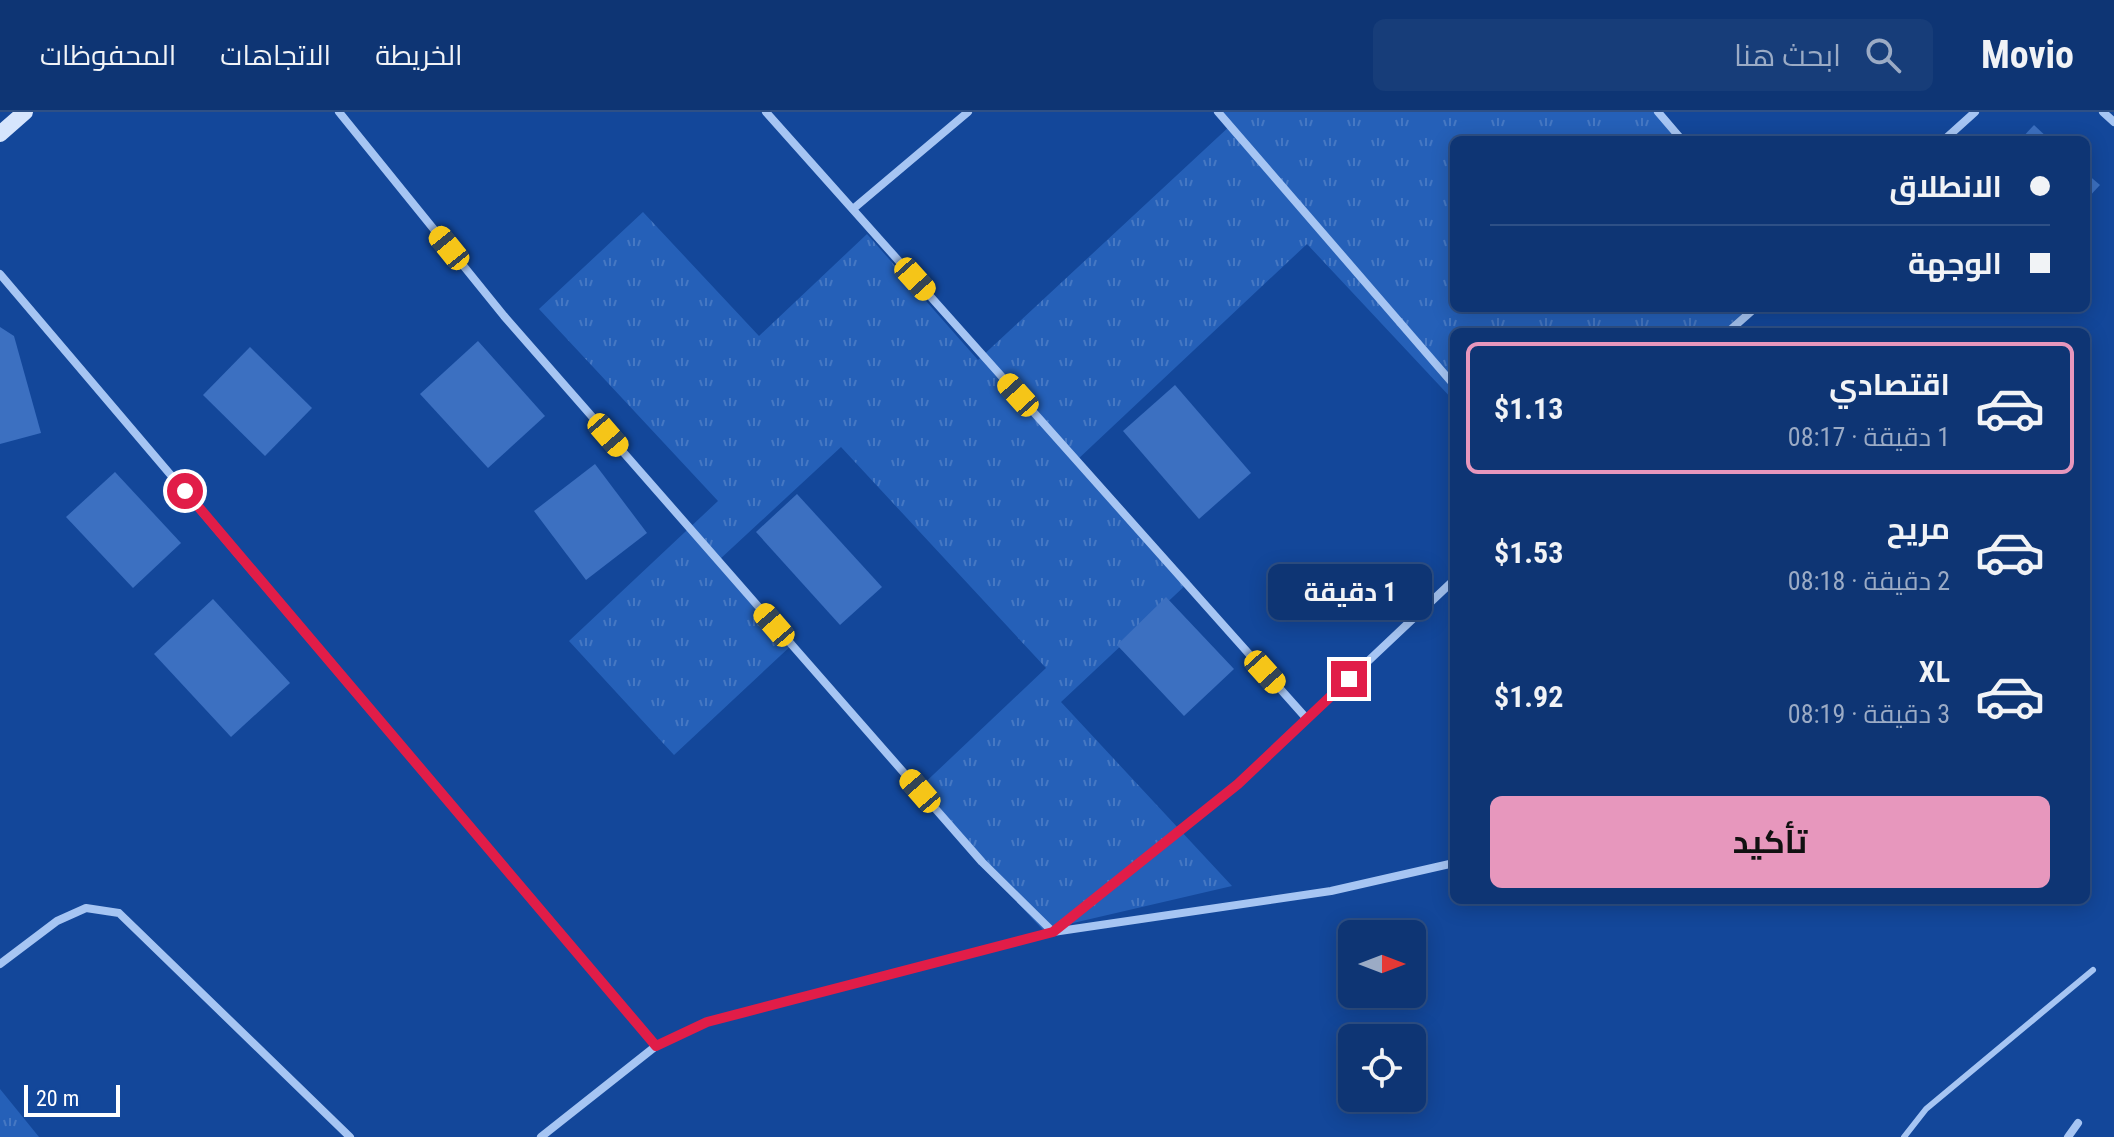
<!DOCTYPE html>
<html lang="ar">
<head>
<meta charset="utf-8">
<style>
	:root { --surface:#0e3574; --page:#173d79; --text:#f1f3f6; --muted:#9babc5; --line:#2e5086; --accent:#e797bd }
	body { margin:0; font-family:"Roboto Condensed",Cairo,sans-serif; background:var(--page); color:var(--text); direction:rtl; height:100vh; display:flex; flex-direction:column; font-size:30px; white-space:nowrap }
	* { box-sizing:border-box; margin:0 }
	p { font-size:26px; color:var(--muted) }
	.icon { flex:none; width:44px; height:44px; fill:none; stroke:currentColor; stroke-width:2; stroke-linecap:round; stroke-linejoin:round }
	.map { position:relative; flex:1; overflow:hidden; direction:ltr }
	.panel { position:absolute; left:1450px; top:216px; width:640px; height:576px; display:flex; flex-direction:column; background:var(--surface); border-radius:12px; box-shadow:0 4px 20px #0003,0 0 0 2px var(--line); direction:rtl }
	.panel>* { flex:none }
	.banner { position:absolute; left:1450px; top:24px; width:640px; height:176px; border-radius:12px; box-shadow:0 4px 20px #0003,0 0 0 2px var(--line); direction:rtl; display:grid; align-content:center; height:176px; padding:0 40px; background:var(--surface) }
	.needle { width:52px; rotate:90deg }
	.tools { position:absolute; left:1338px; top:808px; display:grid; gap:16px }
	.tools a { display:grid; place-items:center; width:88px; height:88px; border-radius:12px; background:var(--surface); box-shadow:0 4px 20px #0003,0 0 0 2px var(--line); font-size:40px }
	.scale { position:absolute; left:24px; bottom:20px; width:96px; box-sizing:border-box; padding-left:8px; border:4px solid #fff; border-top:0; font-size:22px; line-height:28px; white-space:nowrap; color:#fff; -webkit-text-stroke:6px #13479a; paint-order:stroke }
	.end { position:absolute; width:36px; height:36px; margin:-18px; border:10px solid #e11d48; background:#fff; box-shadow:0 0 0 4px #fff }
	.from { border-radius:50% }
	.bubble { position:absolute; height:56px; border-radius:12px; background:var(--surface); box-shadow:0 4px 20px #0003,0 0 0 2px var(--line); font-size:26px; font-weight:700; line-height:56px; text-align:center; direction:rtl }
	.car { position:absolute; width:24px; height:48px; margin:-24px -12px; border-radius:10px; box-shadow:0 0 6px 2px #0007; background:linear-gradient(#f5c518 24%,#345 0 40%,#f5c518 0 76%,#345 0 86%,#f5c518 0) }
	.banner b { display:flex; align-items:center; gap:28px; height:76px; font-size:30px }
	.banner b+b { border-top:2px solid var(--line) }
	.banner i { width:20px; height:20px; background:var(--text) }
	ul { padding:14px 0 0; list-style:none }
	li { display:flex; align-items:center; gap:24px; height:132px; margin:0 16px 12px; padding:0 24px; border:4px solid transparent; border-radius:12px }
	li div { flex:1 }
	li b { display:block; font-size:30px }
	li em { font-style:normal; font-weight:700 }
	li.on { border-color:var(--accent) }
	li>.icon { width:72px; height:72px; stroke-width:1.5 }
	.action { display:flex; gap:16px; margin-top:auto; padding:16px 40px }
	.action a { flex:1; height:92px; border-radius:12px; background:var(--accent); color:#111; font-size:32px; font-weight:700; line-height:92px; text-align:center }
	header { display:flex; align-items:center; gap:48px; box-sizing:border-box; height:112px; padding:0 40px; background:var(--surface); border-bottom:2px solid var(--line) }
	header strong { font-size:38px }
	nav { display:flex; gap:44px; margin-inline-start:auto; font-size:28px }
	.search { width:560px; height:72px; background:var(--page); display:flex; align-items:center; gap:20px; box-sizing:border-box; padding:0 28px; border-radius:12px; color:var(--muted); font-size:30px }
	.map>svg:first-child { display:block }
	.grass { fill:url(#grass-tufts) }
	.building { fill:#3c70c1 }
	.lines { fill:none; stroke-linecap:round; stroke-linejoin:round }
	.lane { stroke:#a6c5f3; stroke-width:6 }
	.street { stroke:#a6c5f3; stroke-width:8 }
	.secondary { stroke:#d6e5fd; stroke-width:16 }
	.route { stroke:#e11d48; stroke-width:10 }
</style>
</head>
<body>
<header>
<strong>Movio</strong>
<div class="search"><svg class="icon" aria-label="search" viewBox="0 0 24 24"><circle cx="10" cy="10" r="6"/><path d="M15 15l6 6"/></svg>ابحث هنا</div>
<nav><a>الخريطة</a><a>الاتجاهات</a><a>المحفوظات</a></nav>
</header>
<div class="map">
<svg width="2114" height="1025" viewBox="0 0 2114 1025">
	<defs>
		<pattern id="grass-tufts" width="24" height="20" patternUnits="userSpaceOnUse" patternTransform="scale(2)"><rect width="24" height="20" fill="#2560b8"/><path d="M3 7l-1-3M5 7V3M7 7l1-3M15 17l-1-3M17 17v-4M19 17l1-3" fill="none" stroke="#4678c3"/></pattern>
	</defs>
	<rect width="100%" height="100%" fill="#13479a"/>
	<g class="grass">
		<path d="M 1222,0 L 1656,0 L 1682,28 L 1454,28 L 1454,196 L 1748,196 L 1723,220 L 1454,220 L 1454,289 L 1307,132 L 1077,348 L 1190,469 L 1061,590 L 1232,774 L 1043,818 L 915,680 L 1046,556 L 841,335 L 719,448 L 795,530 L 674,643 L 569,529 L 718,389 L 539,197 L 643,100 L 759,224 L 867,122 L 978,248 L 1232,12 Z"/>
		<path d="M 0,977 L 39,1025 L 0,1025 Z"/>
	</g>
	<g class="building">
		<path d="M 2034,13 L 2050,28 L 2020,28 Z"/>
		<path d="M 2086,61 L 2100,73 L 2086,88 Z"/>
		<path d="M 0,215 L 14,224 L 41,321 L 0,332 Z"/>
		<path d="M 478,229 L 545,304 L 488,356 L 420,282 Z"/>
		<path d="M 250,235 L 312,296 L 265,344 L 203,283 Z"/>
		<path d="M 1175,273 L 1251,361 L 1199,407 L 1123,319 Z"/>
		<path d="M 595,352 L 647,421 L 586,468 L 534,399 Z"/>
		<path d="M 115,360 L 181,431 L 133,476 L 66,405 Z"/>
		<path d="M 797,382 L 882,475 L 840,513 L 756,420 Z"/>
		<path d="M 1166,485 L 1234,557 L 1184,604 L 1117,533 Z"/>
		<path d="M 213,487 L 290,571 L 231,625 L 154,542 Z"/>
	</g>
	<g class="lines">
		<path class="lane" d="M 1904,1025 L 1926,997 L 2093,858"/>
		<g class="street">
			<path d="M 339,0 L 504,204 L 982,750 L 1053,820 L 1238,672 L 1454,468"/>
			<path d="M 766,0 L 1307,607"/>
			<path d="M 1218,0 L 1454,273"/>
			<path d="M 1658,0 L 1682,28"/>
			<path d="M 2103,0 L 2114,10"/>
			<path d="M 1944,28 L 1975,0"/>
			<path d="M 853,97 L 968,0"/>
			<path d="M 0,162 L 656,934"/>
			<path d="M 1728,220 L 1755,196"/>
			<path d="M 0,852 L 57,809 L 86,796 L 119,801 L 350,1025"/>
			<path d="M 541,1025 L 656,934 L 707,910 L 1053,820 L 1331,779 L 1454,751"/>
			<path d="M 2068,1025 L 2078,1011"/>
		</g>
		<path class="secondary" d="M 0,22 L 25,0"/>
	</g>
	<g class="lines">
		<path class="route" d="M 185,379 L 656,934 L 707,910 L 1053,820 L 1238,672 L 1349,567"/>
	</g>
</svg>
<div class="tools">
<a><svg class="needle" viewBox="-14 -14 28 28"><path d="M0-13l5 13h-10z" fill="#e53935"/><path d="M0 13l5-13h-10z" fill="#9babc5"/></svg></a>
<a><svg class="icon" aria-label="locate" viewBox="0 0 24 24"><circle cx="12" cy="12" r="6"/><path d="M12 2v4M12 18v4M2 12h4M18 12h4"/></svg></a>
</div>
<div class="scale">20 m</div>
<i class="end from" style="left:185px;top:379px"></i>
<i class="end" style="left:1349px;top:567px"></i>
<div class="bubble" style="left:1268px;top:452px;width:164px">1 دقيقة</div>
<i class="car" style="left:449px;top:136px;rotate:321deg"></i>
<i class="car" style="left:915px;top:167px;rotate:138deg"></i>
<i class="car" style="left:1018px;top:283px;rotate:318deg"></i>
<i class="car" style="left:608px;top:323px;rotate:139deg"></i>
<i class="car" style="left:774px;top:513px;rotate:319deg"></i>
<i class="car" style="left:1265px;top:560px;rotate:138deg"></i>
<i class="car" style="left:920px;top:679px;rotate:319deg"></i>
<div class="banner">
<b><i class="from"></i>الانطلاق</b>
<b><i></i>الوجهة</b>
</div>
<section class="panel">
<ul>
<li class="on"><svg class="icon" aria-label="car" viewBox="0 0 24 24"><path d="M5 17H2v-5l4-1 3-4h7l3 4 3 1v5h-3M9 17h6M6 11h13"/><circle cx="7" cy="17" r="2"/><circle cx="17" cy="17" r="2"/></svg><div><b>اقتصادي</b><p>1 دقيقة · 08:17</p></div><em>$1.13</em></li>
<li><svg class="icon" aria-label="car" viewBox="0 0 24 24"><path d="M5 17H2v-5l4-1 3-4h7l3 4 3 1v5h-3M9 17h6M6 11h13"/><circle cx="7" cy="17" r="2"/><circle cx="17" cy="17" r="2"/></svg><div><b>مريح</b><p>2 دقيقة · 08:18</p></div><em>$1.53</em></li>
<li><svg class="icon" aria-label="car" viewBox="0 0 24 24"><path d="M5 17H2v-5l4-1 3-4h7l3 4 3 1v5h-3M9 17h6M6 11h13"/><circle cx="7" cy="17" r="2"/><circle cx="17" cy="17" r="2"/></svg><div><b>XL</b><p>3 دقيقة · 08:19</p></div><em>$1.92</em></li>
</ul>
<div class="action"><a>تأكيد</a></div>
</section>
</div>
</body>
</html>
